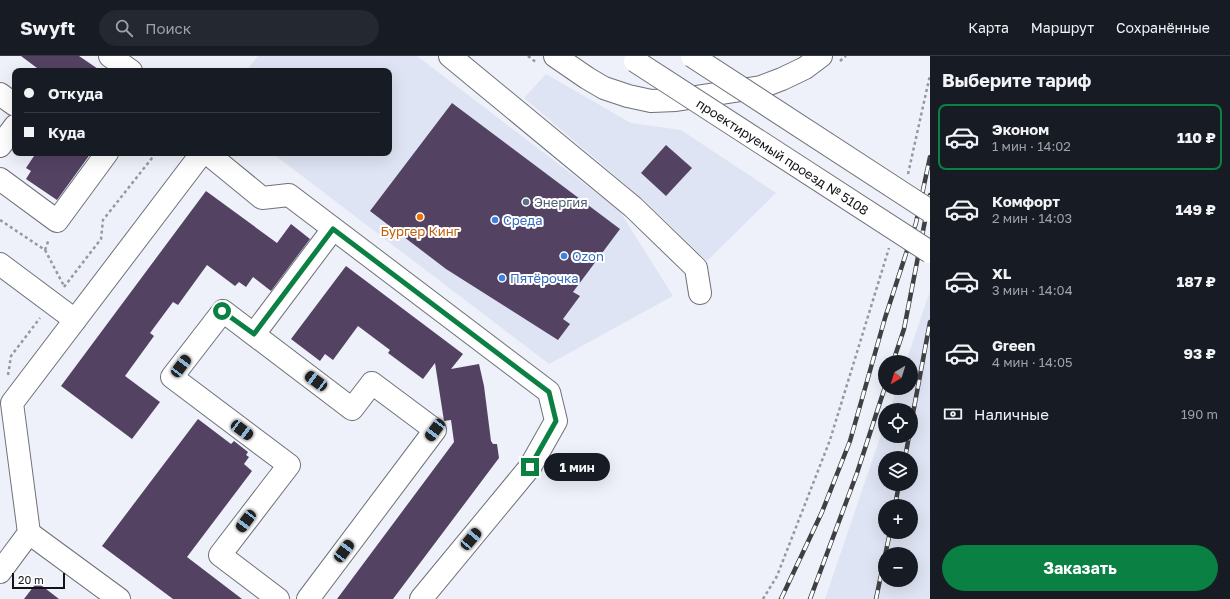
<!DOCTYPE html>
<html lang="ru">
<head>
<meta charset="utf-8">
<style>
	:root { --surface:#171b24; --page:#242831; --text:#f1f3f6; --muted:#9ea1a6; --line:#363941; --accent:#0b8043 }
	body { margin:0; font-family:"Golos Text",sans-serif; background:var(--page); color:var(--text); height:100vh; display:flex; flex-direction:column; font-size:15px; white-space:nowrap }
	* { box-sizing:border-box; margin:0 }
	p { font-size:13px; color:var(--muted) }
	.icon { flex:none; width:22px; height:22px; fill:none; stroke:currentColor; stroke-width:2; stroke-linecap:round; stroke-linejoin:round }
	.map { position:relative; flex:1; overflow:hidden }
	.drawer { display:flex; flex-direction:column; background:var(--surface); width:300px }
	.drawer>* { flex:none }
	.banner { position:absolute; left:12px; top:12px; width:380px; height:88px; border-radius:8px; box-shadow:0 4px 16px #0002; display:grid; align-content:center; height:88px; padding:0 12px; background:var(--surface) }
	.needle { width:26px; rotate:218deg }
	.controls { position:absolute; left:878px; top:299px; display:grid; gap:8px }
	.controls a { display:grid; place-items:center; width:40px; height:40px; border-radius:50%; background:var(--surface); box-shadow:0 4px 16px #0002; font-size:20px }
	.scale { position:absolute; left:12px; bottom:10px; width:53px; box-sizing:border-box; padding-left:4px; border:2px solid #121316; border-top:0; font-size:11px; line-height:14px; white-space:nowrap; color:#121316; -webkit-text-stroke:3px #fff; paint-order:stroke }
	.end { position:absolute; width:18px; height:18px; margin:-9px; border:5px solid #0b8043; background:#fff; box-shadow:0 0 0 2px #fff }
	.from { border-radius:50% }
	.bubble { position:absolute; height:28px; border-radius:14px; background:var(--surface); box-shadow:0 4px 16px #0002; font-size:13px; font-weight:700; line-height:28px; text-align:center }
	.car { position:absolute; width:12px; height:24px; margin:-12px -6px; border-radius:5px; box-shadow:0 0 3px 1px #0007; background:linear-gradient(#222 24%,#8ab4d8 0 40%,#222 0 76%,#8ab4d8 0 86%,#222 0) }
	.banner b { display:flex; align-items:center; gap:14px; height:38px; font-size:15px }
	.banner b+b { border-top:1px solid var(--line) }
	.banner i { width:10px; height:10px; background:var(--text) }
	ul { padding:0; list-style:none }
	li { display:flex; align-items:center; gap:12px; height:66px; margin:0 8px 6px; padding:0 4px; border:2px solid transparent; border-radius:8px }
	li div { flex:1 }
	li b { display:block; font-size:15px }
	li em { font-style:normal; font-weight:700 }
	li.selected { border-color:var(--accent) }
	li>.icon { width:36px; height:36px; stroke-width:1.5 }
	h2 { padding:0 12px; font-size:18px; line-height:48px }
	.pay { display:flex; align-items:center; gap:10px; height:44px; padding:0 12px; font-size:15px }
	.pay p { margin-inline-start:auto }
	.primary-button { display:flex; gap:8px; margin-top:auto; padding:8px 12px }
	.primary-button a { flex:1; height:46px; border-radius:24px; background:var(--accent); color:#fff; font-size:16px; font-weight:700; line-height:46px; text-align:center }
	header { display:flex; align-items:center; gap:24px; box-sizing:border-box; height:56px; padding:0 20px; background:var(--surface); border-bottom:1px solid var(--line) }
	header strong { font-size:19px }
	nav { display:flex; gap:22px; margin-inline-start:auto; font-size:14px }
	.search { width:280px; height:36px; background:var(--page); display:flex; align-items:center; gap:10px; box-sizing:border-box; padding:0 14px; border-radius:22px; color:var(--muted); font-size:15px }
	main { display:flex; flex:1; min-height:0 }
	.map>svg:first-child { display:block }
	.built { fill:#dee4f3; fill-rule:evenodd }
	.building { fill:#544263 }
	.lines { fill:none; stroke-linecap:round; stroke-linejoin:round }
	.minor-casing { stroke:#6e7178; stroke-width:24 }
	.path { stroke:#95989e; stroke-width:2.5; stroke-dasharray:3 3; stroke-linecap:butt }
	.minor { stroke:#fff; stroke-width:22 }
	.rail-casing { stroke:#3e4044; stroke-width:4.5 }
	.rail { stroke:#fff; stroke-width:3; stroke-dasharray:9; stroke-linecap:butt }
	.major-bridge-casing { stroke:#6e7178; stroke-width:24; stroke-linecap:butt }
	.major-bridge { stroke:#fff; stroke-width:22 }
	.route { stroke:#0b8043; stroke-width:5 }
	.service-dot { fill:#5c6f8a; stroke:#fff; stroke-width:1.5 }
	.food-dot { fill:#e8710a; stroke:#fff; stroke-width:1.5 }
	.shop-dot { fill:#3f7fe0; stroke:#fff; stroke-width:1.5 }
	.labels { text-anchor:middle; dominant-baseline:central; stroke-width:4; stroke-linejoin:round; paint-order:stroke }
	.street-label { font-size:13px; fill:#121316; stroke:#fff }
	.service-label { font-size:13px; fill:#4e5e75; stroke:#fff; text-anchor:start }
	.shop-label { font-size:13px; fill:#366cbe; stroke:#fff; text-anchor:start }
	.food-label { font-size:13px; fill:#c56008; stroke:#fff }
</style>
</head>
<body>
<header>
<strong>Swyft</strong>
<div class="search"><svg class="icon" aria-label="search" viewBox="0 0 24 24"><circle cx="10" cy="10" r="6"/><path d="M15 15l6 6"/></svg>Поиск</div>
<nav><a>Карта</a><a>Маршрут</a><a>Сохранённые</a></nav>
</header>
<main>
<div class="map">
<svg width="930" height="543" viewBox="0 0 930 543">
	<rect width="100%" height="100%" fill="#eef1f9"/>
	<g class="built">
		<path d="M 258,0 L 417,0 L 619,154 L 673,240 L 549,308 L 272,97 L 389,97 L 389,15 L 246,15 Z"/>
		<path d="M 546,18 L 631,67 L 681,74 L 776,137 L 707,205 L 647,147 L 524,42 Z"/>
		<path d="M 930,235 L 930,543 L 825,543 L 885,367 L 885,380 L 911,380 L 911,354 L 890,354 L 897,332 L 911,332 L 911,306 L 906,306 ZM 885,402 L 911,402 L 911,428 L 885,428 ZM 885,450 L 911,450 L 911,476 L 885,476 ZM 885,498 L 911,498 L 911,524 L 885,524 Z"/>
	</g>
	<g class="building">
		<path d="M 21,0 L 79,0 L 101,15 L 41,15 Z"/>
		<path d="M 452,47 L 620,173 L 573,236 L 580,240 L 563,263 L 570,268 L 558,284 L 446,213 L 370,155 Z"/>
		<path d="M 666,89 L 692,112 L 666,140 L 641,117 Z"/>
		<path d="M 36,97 L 91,97 L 57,144 L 26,123 L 31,115 L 26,112 Z"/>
		<path d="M 206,135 L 277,187 L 291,168 L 310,183 L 271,235 L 253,221 L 246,231 L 239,226 L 235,230 L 207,209 L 178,249 L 173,246 L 150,277 L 154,280 L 125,320 L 160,346 L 132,383 L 61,330 Z"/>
		<path d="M 346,210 L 463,298 L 451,313 L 479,308 L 484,330 L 491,385 L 493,388 L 497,388 L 499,402 L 393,543 L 337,543 L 454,386 L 451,364 L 444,365 L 435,307 L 423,323 L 388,297 L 390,294 L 358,270 L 333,304 L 325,298 L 320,305 L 291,283 Z"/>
		<path d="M 198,363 L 231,388 L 234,385 L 248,396 L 246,399 L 249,401 L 244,408 L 252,415 L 187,501 L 242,543 L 173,543 L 102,490 Z"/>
		<path d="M 37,526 L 59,543 L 24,543 Z"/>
	</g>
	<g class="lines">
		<g class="minor-casing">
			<g id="minor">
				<path d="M 110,0 L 131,15"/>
				<path d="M 450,0 L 633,151 L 696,212 L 700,237"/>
				<path d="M 555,0 L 587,22 L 604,32 L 628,40 L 651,45 L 676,44 L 761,31 L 782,23 L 805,12 L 821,0"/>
				<path d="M 0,38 L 15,49"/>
				<path d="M 0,90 L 15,70"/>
				<path d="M 207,97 L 262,142 L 289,139 L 549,336 L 556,365 L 530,411 L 421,543"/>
				<path d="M 0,123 L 57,165 L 107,97"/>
				<path d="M 0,208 L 75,264"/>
				<path d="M 254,278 L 333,173"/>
				<path d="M 29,477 L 119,543"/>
				<path d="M 0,516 L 29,477 L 12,347 L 202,97"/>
				<path d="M 278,543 L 220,499 L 289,409 L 172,321 L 223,255 L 352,353 L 372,327 L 435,374 L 308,543"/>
			</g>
		</g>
		<g class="path">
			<path d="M 528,0 L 537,7"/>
			<path d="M 840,5 L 846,0"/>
			<path d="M 908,118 L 930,19"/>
			<path d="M 0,164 L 45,194 L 64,230"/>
			<path d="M 45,194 L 49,183"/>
			<path d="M 64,231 L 101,183 L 103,164 L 156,97"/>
			<path d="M 8,319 L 11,300 L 40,262"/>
			<path d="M 763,543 L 777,520 L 830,384 L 889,192"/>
		</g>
		<use href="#minor" class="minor"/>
		<g class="rail-casing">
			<g id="rail">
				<path d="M 893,306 L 904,273 L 930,139"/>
				<path d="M 911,368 L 930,266"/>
				<path d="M 905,402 L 909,380"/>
				<path d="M 895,450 L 899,428"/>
				<path d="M 781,543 L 822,456 L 850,385 L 885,262 L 916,167 L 930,101"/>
				<path d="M 810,543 L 857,417 L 885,331"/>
				<path d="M 876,543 L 890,476"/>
			</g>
		</g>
		<use href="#rail" class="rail"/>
		<g class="major-bridge-casing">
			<g id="major-bridge">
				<path d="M 692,0 L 930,155"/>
				<path id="s1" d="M 635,5 L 930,196"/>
			</g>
		</g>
		<use href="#major-bridge" class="major-bridge"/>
	</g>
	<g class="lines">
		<path class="route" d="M 222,255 L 254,278 L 333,173 L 549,336 L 556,365 L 530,411"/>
	</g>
	<circle class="service-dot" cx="526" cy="146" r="4"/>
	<circle class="food-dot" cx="420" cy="161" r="4"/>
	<g class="shop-dot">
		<circle cx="495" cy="164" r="4"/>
		<circle cx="564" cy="200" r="4"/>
		<circle cx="502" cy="222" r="4"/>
	</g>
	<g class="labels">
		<g class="street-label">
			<text stroke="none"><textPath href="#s1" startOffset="176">проектируемый проезд № 5108</textPath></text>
		</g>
		<g class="service-label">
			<text x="534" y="146">Энергия</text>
		</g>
		<g class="shop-label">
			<text x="503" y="164">Среда</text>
			<text x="572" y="200">Ozon</text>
			<text x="510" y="222">Пятёрочка</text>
		</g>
		<g class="food-label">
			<text x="420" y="175">Бургер Кинг</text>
		</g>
	</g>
</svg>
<div class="controls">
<a><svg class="needle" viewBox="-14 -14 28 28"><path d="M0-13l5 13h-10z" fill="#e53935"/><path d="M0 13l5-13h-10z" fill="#9ea1a6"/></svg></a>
<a><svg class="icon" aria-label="locate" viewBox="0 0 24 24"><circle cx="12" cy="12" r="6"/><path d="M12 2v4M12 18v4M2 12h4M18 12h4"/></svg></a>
<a><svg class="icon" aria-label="layers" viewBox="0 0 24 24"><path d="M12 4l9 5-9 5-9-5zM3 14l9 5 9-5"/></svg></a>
<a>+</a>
<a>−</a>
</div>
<div class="scale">20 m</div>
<i class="end from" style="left:222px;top:255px"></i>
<i class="end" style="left:530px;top:411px"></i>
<div class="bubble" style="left:544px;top:397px;width:66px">1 мин</div>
<i class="car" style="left:181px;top:310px;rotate:37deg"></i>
<i class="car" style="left:316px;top:325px;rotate:307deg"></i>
<i class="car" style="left:242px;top:374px;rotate:127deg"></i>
<i class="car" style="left:435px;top:374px;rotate:217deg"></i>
<i class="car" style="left:246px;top:465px;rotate:217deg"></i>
<i class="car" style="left:471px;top:483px;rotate:40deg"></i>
<i class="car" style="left:344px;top:495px;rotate:37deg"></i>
<div class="banner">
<b><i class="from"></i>Откуда</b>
<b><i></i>Куда</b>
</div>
</div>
<section class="drawer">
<h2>Выберите тариф</h2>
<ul>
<li class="selected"><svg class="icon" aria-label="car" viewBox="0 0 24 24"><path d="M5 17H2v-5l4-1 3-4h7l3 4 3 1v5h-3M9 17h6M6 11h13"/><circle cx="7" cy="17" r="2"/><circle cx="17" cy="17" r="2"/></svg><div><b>Эконом</b><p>1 мин · 14:02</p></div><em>110 ₽</em></li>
<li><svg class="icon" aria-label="car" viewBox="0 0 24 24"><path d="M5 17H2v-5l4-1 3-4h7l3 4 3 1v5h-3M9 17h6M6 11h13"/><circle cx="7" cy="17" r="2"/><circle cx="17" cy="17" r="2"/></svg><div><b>Комфорт</b><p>2 мин · 14:03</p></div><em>149 ₽</em></li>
<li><svg class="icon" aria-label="car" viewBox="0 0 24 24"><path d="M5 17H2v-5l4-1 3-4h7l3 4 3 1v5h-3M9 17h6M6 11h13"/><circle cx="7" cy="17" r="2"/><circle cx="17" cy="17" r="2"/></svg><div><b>XL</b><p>3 мин · 14:04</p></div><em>187 ₽</em></li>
<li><svg class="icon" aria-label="car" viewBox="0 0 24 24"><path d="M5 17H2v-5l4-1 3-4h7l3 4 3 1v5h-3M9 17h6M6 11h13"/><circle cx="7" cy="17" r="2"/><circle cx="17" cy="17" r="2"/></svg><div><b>Green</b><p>4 мин · 14:05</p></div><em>93 ₽</em></li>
</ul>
<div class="pay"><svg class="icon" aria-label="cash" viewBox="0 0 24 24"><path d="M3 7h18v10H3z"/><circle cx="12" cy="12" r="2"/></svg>Наличные<p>190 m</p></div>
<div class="primary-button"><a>Заказать</a></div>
</section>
</main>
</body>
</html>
